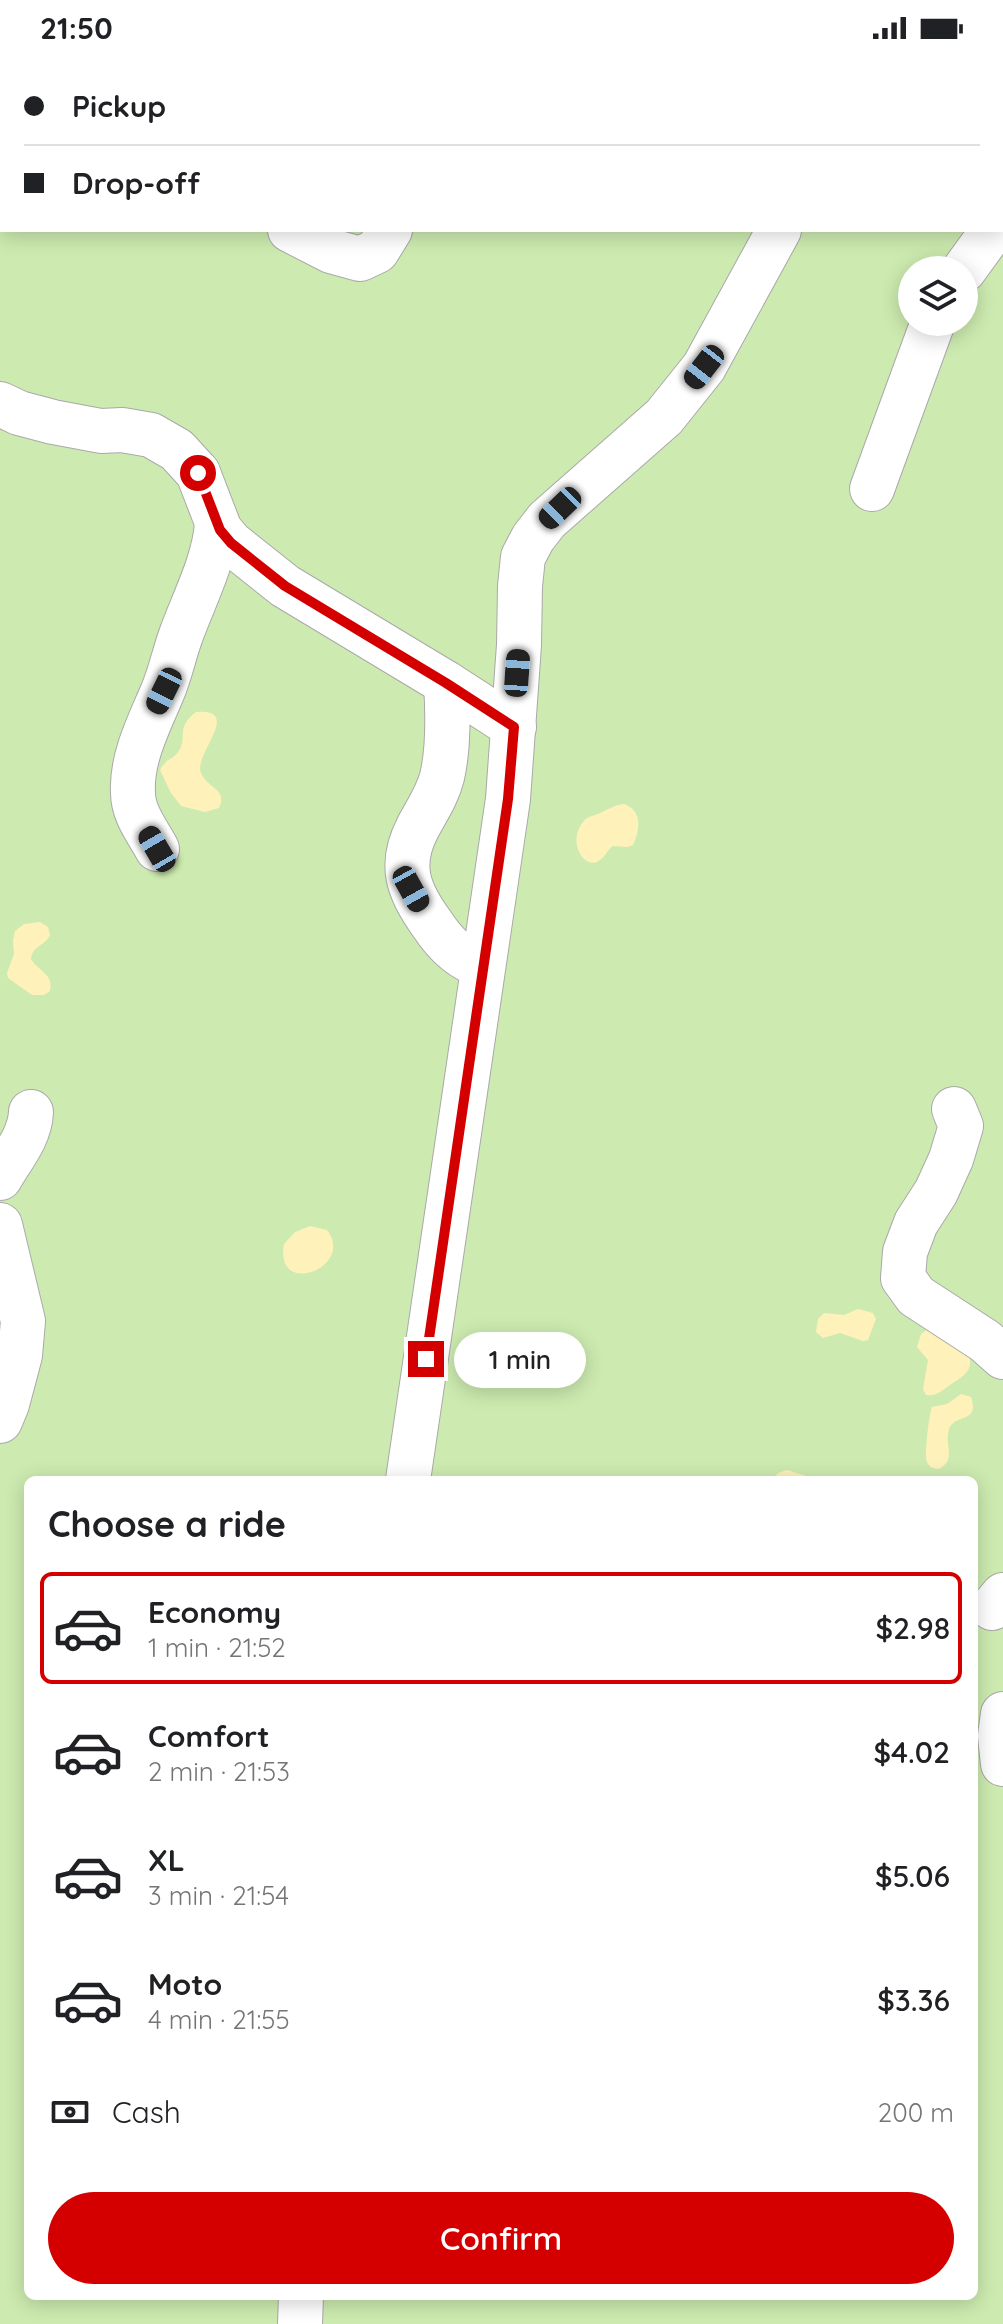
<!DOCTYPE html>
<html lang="en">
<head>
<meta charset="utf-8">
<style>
	:root { --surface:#fff; --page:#f6f6f6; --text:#202124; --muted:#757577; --line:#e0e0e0; --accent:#d40000 }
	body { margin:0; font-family:Quicksand,sans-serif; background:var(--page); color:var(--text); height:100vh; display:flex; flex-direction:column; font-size:30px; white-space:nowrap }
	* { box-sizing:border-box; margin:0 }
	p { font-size:26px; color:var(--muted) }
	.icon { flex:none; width:44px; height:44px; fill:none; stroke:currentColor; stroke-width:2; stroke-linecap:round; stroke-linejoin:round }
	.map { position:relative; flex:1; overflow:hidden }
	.side { position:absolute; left:24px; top:1420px; width:954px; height:824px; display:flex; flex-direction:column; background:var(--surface); border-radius:12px; box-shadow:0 4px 20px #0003 }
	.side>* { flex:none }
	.top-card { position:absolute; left:0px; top:0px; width:1004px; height:176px; box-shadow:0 4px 20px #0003; display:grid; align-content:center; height:176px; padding:0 24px; background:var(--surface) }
	.controls { position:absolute; left:898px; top:200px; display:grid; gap:16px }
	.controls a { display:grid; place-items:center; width:80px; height:80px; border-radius:50%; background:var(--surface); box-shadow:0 4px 20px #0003; font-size:40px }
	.end { position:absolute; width:36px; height:36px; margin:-18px; border:10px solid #d40000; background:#fff; box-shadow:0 0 0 4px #fff }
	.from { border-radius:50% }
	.bubble { position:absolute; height:56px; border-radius:28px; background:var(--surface); box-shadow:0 4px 20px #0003; font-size:26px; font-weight:600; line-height:56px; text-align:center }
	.car { position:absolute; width:24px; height:48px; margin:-24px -12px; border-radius:10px; box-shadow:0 0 6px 2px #0007; background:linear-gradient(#222 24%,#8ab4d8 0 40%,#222 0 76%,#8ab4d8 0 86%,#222 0) }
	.top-card b { display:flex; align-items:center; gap:28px; height:76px; font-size:30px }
	.top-card b+b { border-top:2px solid var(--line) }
	.top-card i { width:20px; height:20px; background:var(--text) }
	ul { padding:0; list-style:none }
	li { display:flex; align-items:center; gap:24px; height:112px; margin:0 16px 12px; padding:0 8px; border:4px solid transparent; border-radius:12px }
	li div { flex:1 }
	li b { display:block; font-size:30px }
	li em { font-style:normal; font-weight:600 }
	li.selected { border-color:var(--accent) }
	li>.icon { width:72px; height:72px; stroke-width:1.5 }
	h2 { padding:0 24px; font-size:36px; line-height:96px }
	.pay { display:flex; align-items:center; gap:20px; height:88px; padding:0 24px; font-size:30px }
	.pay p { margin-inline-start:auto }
	.button { display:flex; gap:16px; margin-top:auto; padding:16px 24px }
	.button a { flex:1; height:92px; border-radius:48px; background:var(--accent); color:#fff; font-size:32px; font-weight:600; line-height:92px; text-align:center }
	.status { display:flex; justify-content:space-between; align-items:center; height:56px; padding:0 40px; background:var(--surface); direction:ltr }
	.status svg { height:22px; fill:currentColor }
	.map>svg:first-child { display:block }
	.grass { fill:#cdebb0; fill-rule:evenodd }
	.sand { fill:#fff1ba }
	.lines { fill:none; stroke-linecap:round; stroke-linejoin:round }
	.minor-casing { stroke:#a9a9a9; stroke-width:46 }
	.minor { stroke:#fff; stroke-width:44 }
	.route { stroke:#d40000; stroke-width:10 }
</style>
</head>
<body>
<div class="status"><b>21:50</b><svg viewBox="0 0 49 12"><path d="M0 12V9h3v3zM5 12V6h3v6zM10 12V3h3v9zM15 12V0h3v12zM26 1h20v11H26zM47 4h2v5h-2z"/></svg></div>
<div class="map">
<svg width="1003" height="2268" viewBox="0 0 1003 2268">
	<rect width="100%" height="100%" fill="#f2efe9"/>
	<path class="grass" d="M 0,0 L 1003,0 L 1003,2268 L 0,2268 ZM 2,2 L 1002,2 L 1002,174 L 2,174 ZM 912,214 L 964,214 L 964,266 L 912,266 ZM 28,1424 L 974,1424 L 974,2240 L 28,2240 Z"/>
	<g class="sand">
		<path d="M 196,656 C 244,652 193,699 201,717 C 208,733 228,733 219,752 L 205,756 L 181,750 L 171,737 L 160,714 C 168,700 172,705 178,696 C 189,682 174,673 196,656 Z"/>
		<path d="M 624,748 C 643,755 640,774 633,789 L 628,791 L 613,790 C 607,794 606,800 600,804 C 586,816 566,787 583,766 C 587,760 594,760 600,757 C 609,753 614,749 624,748 Z"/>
		<path d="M 40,866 L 48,871 L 50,879 C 45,890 32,890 31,903 C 39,916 54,918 50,935 L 44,939 L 32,939 L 8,922 L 7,917 L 14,898 L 13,884 L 15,875 L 24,868 Z"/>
		<path d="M 310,1170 L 327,1174 C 356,1211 274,1243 284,1188 L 295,1176 Z"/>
		<path d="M 858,1253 L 873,1257 L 876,1263 L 868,1284 L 863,1285 L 840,1277 L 823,1282 L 816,1276 L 818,1263 L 824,1257 L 844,1259 Z"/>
		<path d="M 928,1273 L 968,1297 C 975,1315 963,1320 950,1329 C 941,1335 938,1340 926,1339 L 923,1333 L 928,1304 L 917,1291 L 921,1278 Z"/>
		<path d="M 961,1338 L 971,1341 C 980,1368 955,1357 949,1373 C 944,1389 957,1403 939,1413 C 933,1412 930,1412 927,1406 C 924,1401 929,1358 932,1351 L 947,1348 Z"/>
		<path d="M 787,1414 L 813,1422 L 816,1424 L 772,1424 L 778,1417 Z"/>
	</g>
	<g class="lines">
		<g class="minor-casing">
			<g id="minor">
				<path d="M 253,0 L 254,2"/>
				<path d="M 567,2 L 569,0"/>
				<path d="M 880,2 L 882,0"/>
				<path d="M 290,174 L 331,195 L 360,203 L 377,195 L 390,174"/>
				<path d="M 964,214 L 993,174"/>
				<path d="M 0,348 L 19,357 L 53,366 L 101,375 L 122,374 L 151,379 L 177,394 L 198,417 L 220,474 L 231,487 L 285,530 L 446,627 L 514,671"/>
				<path d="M 872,433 L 933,266"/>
				<path d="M 446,627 C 448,658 449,691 442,721 C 437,740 427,754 418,771 C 398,809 408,835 432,868 C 445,888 460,903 483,910"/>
				<path d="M 157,793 C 148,776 133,758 133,737 C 131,702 149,668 162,637 C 170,619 174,598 181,579 C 194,543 214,506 217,468"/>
				<path d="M 954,1053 L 961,1070 L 951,1103 L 936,1136 L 916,1167 L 905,1196 L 903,1222 L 916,1240 L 985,1285 L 1003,1301"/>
				<path d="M 0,1122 C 12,1101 30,1081 31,1056"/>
				<path d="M 0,1169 L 23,1265 L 20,1299 L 7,1348 L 0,1365"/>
				<path d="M 408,1424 L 508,743 L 519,589 L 520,530 L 523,501 L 533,482 L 547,464 L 664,361 L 704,311 L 779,174"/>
				<path d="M 992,1552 L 1003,1539"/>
				<path d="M 1003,1658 L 1000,1680 L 1003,1708"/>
				<path d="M 300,2268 L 301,2240"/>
			</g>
		</g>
		<use href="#minor" class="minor"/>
	</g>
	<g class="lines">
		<path class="route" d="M 198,417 L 220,474 L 231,487 L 285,530 L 446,627 L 514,671 L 508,743 L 426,1303"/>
	</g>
</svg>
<div class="controls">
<a><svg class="icon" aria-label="layers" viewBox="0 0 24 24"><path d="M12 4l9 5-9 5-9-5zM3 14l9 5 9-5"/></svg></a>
</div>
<i class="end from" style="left:198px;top:417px"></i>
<i class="end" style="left:426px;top:1303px"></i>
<div class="bubble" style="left:454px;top:1276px;width:132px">1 min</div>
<i class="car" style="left:704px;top:311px;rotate:218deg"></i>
<i class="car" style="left:560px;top:452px;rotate:226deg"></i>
<i class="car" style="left:517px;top:617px;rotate:4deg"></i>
<i class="car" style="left:164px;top:635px;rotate:206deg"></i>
<i class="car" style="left:157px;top:793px;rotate:330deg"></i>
<i class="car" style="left:411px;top:833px;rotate:151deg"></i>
<div class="top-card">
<b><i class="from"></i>Pickup</b>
<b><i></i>Drop-off</b>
</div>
<section class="side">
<h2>Choose a ride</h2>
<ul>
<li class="selected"><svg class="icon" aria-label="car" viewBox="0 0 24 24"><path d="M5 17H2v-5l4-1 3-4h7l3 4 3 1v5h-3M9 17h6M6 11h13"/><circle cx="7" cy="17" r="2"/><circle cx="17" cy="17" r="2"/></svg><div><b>Economy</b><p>1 min · 21:52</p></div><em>$2.98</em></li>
<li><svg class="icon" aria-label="car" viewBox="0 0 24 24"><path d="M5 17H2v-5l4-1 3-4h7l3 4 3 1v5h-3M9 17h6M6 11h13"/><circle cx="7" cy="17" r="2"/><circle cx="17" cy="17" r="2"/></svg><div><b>Comfort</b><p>2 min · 21:53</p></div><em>$4.02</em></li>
<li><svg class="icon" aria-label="car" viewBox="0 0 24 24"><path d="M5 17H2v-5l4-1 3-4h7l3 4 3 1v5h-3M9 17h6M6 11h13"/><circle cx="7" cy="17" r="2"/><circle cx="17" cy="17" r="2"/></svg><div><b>XL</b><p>3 min · 21:54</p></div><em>$5.06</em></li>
<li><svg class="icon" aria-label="car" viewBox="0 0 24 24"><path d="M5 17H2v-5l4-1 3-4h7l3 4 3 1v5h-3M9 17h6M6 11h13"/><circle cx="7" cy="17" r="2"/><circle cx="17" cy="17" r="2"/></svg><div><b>Moto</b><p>4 min · 21:55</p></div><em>$3.36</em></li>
</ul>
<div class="pay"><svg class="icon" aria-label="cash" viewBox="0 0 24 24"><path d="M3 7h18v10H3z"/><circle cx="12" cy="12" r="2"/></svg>Cash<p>200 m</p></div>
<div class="button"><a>Confirm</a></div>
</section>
</div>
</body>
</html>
